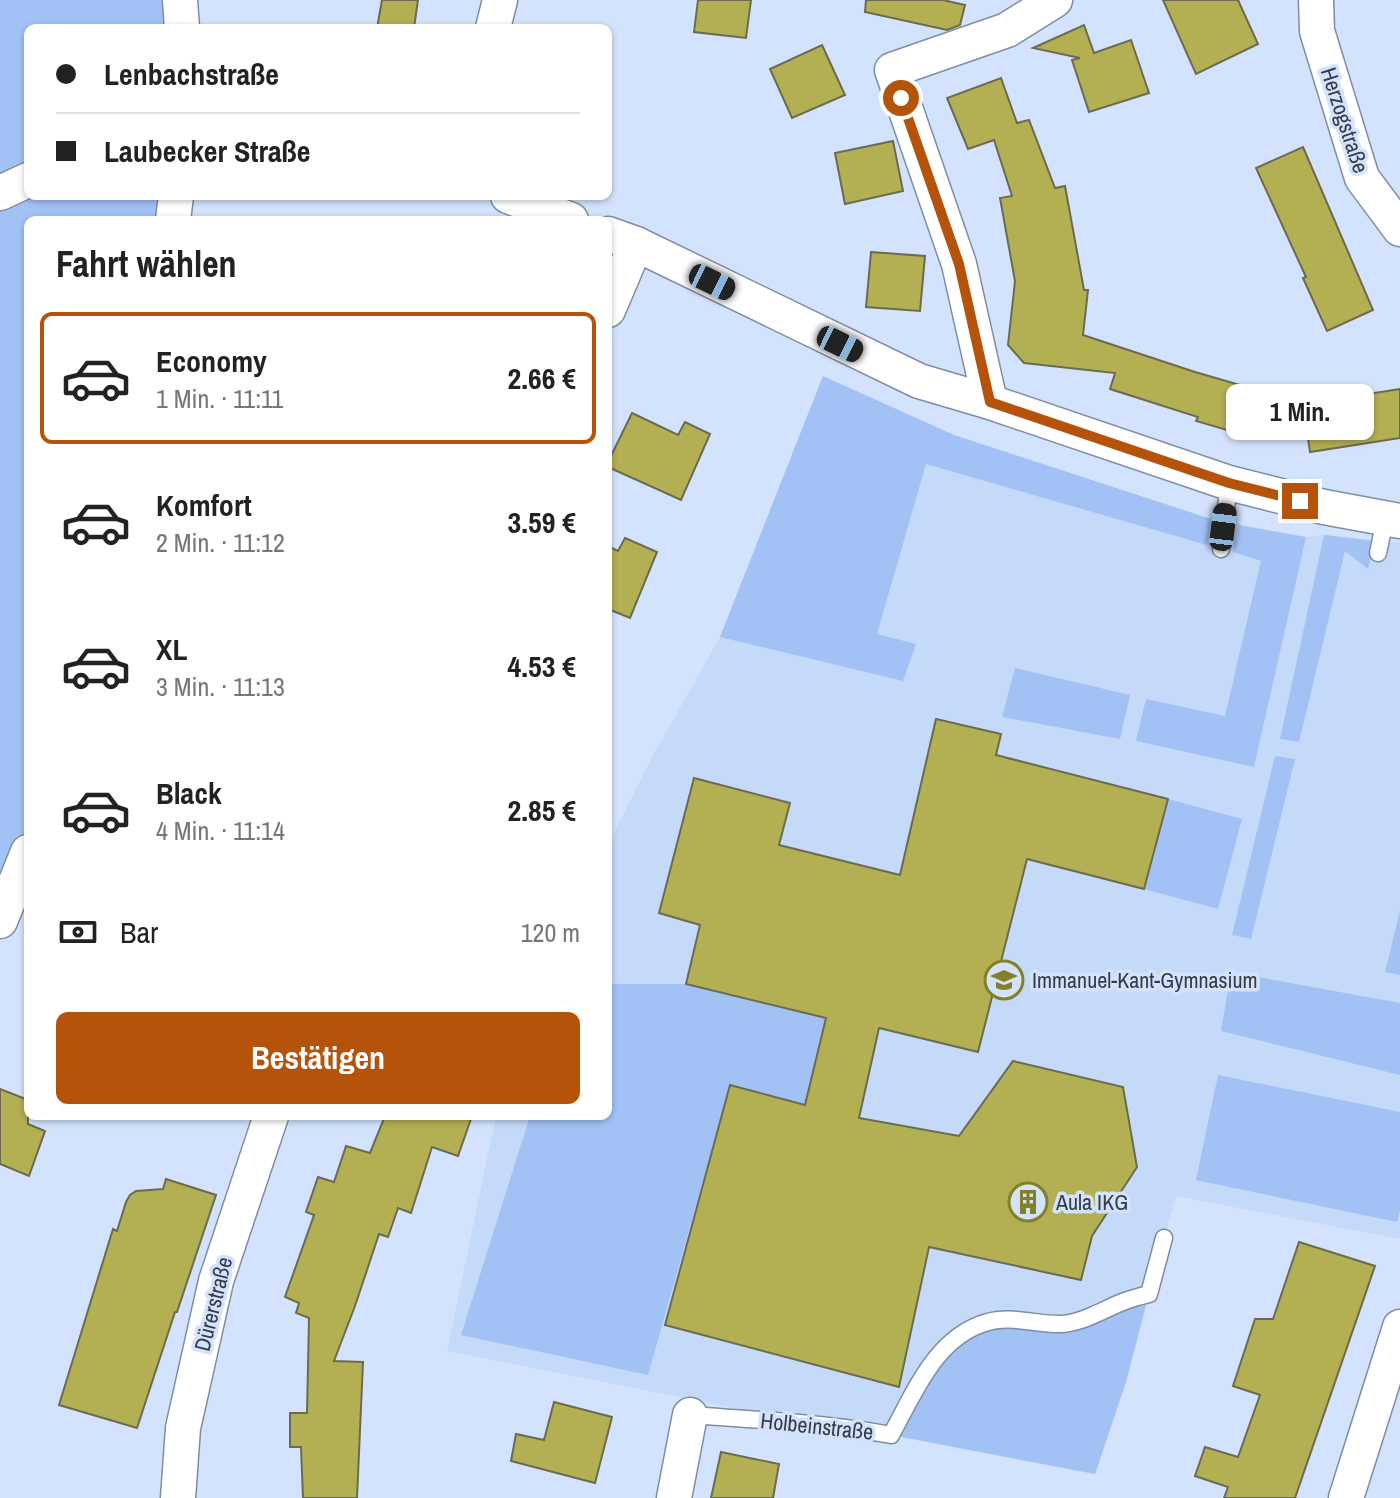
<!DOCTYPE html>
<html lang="de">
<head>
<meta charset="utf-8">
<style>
	:root { --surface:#fff; --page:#f2f2f2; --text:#222; --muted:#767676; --line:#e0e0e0; --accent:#b45309 }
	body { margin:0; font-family:"Archivo Narrow",sans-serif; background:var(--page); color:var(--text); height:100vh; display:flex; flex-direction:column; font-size:30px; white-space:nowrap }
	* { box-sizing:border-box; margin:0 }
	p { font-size:26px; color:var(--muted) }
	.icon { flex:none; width:44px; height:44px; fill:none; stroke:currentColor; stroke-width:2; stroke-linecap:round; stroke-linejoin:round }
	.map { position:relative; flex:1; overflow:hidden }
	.drawer { position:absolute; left:24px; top:216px; width:588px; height:904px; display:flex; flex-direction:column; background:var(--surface); border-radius:12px; box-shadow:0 2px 6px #0004 }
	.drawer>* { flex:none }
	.hud { position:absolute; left:24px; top:24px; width:588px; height:176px; border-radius:12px; box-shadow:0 2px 6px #0004; display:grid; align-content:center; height:176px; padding:0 32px; background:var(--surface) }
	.end { position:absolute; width:36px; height:36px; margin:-18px; border:10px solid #b45309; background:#fff; box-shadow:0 0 0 4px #fff }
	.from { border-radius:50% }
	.bubble { position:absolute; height:56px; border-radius:12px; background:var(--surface); box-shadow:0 2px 6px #0004; font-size:26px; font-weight:800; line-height:56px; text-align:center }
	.car { position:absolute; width:24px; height:48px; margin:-24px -12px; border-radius:10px; box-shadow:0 0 6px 2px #0007; background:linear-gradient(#222 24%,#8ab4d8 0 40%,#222 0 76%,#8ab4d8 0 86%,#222 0) }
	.hud b { display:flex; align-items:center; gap:28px; height:76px; font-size:30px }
	.hud b+b { border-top:2px solid var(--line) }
	.hud i { width:20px; height:20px; background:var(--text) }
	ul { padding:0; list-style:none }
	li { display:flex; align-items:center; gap:24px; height:132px; margin:0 16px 12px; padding:0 16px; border:4px solid transparent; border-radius:12px }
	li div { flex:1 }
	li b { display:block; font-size:30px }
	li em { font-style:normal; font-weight:800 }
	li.current { border-color:var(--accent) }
	li>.icon { width:72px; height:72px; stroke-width:1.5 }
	h2 { padding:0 32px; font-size:36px; line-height:96px }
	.pay { display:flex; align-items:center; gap:20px; height:88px; padding:0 32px; font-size:30px }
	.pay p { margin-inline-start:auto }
	.primary-button { display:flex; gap:16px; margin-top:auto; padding:16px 32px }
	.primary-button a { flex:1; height:92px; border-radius:12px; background:var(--accent); color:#fff; font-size:32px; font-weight:800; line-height:92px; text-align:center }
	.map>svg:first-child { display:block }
	.built { fill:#c5d9f9 }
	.green { fill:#a2c2f6 }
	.building { fill:#b3af53; stroke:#6c6b50; stroke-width:2 }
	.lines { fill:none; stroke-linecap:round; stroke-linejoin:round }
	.lane-casing { stroke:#7e8da5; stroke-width:19 }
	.street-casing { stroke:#7e8da5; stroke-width:37 }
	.lane { stroke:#fff; stroke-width:16 }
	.street { stroke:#fff; stroke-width:34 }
	.route { stroke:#b45309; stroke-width:10 }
	.labels { text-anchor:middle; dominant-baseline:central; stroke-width:7; stroke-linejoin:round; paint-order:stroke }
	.street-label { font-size:22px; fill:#363c46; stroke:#d3e3fd }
	.poi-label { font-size:22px; fill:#363c46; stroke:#d3e3fd; text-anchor:start }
</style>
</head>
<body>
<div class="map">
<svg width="1400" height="1498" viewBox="0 0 1400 1498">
	<rect width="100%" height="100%" fill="#d3e3fd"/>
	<path class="built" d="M 823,376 L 954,435 L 1211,519 L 1306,537 L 1324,535 L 1400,543 L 1400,1239 L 1176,1196 L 1156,1265 L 1126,1382 L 1095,1474 L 856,1428 L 815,1424 L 447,1351 L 496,1116 L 608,1116 L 608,845 L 651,759 L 720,637 Z"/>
	<g class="green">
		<path d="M 0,0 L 180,0 L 182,28 L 28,28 L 28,196 L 176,196 L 173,220 L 28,220 L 28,852 L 0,921 Z"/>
		<path d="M 823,376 L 954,435 L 1211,519 L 1207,545 L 926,464 L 877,634 L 916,644 L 903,681 L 720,637 Z"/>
		<path d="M 1238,525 L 1306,537 L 1254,767 L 1136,741 L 1146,699 L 1225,716 L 1261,561 L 1233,552 Z"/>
		<path d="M 1324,535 L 1375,541 L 1368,569 L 1345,551 L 1299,742 L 1280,739 Z"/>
		<path d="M 1015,668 L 1130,695 L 1120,739 L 1002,717 Z"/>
		<path d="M 1275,756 L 1295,759 L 1251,939 L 1232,935 Z"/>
		<path d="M 1168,799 L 1242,819 L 1218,909 L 1144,889 Z"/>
		<path d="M 1400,911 L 1400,975 L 1385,972 Z"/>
		<path d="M 1231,972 L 1400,1003 L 1400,1075 L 1221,1031 Z"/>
		<path d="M 608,984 L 686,984 L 826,1018 L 805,1105 L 730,1086 L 648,1375 L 461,1335 L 530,1116 L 608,1116 Z"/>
		<path d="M 1218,1075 L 1400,1112 L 1400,1211 L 1397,1222 L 1196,1180 Z"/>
		<path d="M 1149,1294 L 1126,1382 L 1095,1474 L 891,1435 L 929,1367 L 984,1323 L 1052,1323 Z"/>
	</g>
	<g class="building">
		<path d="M 382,0 L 418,0 L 414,28 L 377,28 Z"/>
		<path d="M 698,0 L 751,0 L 746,38 L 694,32 Z"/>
		<path d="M 866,0 L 943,0 L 965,5 L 960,25 L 947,30 L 865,12 Z"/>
		<path d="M 1163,0 L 1238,0 L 1258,44 L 1196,74 Z"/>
		<path d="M 1084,25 L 1094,53 L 1131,40 L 1149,93 L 1089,112 L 1072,60 L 1080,58 L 1033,48 Z"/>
		<path d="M 822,45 L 845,95 L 792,118 L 770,69 Z"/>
		<path d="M 1001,78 L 1017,123 L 1029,120 L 1055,188 L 1065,186 L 1084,290 L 1088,290 L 1083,335 L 1195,372 L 1257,390 L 1244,435 L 1196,421 L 1198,417 L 1110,389 L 1115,373 L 1024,363 L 1008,345 L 1015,281 L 1000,198 L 1012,196 L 994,140 L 968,149 L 947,98 Z"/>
		<path d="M 893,141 L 903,191 L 845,204 L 835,153 Z"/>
		<path d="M 1303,147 L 1373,310 L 1327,331 L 1303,278 L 1306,277 L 1256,168 Z"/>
		<path d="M 871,252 L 925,256 L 920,311 L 866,307 Z"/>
		<path d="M 1400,389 L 1400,438 L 1310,452 L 1303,404 Z"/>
		<path d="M 632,413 L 678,435 L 685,422 L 710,434 L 681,500 L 608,467 L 608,462 Z"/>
		<path d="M 625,538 L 657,552 L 630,618 L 608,609 L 608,546 L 618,551 Z"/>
		<path d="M 936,719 L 1001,734 L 996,755 L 1168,799 L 1144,889 L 1027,859 L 978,1052 L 879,1028 L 859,1118 L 959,1136 L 1013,1061 L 1123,1087 L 1137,1167 L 1092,1236 L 1081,1280 L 929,1247 L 899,1387 L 665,1325 L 730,1085 L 805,1105 L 826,1018 L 686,984 L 700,925 L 659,913 L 694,778 L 790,803 L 779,845 L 900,875 Z"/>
		<path d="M 0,1089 L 28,1100 L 28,1124 L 45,1131 L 29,1176 L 0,1164 Z"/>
		<path d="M 385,1116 L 472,1116 L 458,1156 L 432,1147 L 411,1213 L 398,1208 L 388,1237 L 379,1234 L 355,1306 L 334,1361 L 363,1362 L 357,1498 L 303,1498 L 301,1447 L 290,1447 L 290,1413 L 307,1413 L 309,1318 L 296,1313 L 299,1303 L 285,1297 L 314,1215 L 306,1212 L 318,1177 L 334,1182 L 346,1146 L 370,1153 Z"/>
		<path d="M 166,1179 L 216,1195 L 177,1312 L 175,1312 L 137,1428 L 59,1405 L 113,1229 L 117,1231 L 126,1202 L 130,1195 L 136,1191 L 163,1189 Z"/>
		<path d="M 1299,1242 L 1375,1266 L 1295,1498 L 1224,1498 L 1228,1487 L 1195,1476 L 1205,1447 L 1238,1457 L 1260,1395 L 1233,1386 L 1255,1319 L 1273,1319 Z"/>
		<path d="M 554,1402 L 612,1417 L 595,1483 L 511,1461 L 516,1434 L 544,1440 Z"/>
		<path d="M 721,1452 L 779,1464 L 773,1498 L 711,1498 Z"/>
	</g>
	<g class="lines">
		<g class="lane-casing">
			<g id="lane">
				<path d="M 1221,549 L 1229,483"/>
				<path d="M 1378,553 L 1385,520"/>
				<path d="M 690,1415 C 757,1420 825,1423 891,1435 C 915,1392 936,1336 988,1322 C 1011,1315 1038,1325 1062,1324 C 1085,1322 1104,1309 1125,1301 C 1133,1298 1141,1296 1149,1294 L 1164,1238"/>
			</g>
		</g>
		<g class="street-casing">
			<g id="street">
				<path d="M 180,0 L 182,28"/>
				<path d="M 1316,0 L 1317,31 L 1362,178 L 1400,229"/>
				<path d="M 493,28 L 500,0"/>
				<path d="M 0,193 L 28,180"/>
				<path d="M 508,196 L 571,220"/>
				<path d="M 173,220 L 176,196"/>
				<path d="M 608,234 L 636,244 L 919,381 L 990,402 L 1229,483 L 1324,507 L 1400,521"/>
				<path d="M 608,310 L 636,244"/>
				<path d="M 990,402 L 959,264 L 892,70 L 1007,30 L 1055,0"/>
				<path d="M 0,921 L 28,852"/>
				<path d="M 178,1498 L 183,1428 L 216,1281 L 271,1116"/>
				<path d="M 674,1498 L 690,1415"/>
				<path d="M 1346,1498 L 1400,1327"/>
			</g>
		</g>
		<use href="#lane" class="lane"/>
		<use href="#street" class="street"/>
	</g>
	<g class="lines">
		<path class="route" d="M 901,98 L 959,264 L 990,402 L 1229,483 L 1300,501"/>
	</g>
	<defs>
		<g id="school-ring" transform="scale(2)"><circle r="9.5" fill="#d3e3fd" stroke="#848028" stroke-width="1.5"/><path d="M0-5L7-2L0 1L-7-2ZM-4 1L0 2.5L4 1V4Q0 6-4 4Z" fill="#848028"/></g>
		<g id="building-ring" transform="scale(2)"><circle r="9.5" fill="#d3e3fd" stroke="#848028" stroke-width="1.5"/><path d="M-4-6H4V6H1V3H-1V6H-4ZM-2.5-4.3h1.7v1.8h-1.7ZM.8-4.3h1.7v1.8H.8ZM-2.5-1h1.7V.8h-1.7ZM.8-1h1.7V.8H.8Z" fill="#848028"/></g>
	</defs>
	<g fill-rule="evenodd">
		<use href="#school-ring" x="1004" y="980"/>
		<use href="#building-ring" x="1028" y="1202"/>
	</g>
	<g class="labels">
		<g class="street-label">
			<text transform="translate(1345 120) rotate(72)">Herzogstraße</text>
			<text transform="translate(213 1304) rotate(-76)">Dürerstraße</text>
			<text transform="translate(817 1426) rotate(6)">Holbeinstraße</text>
		</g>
		<g class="poi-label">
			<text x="1032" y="980">Immanuel-Kant-Gymnasium</text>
			<text x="1056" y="1202">Aula IKG</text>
		</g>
	</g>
</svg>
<i class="end from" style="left:901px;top:98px"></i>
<i class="end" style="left:1300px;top:501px"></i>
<div class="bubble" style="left:1226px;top:384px;width:148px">1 Min.</div>
<i class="car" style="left:712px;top:282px;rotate:116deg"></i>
<i class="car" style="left:840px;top:344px;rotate:116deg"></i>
<i class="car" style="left:1223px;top:527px;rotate:7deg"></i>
<div class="hud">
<b><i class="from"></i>Lenbachstraße</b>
<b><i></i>Laubecker Straße</b>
</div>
<section class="drawer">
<h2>Fahrt wählen</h2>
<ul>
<li class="current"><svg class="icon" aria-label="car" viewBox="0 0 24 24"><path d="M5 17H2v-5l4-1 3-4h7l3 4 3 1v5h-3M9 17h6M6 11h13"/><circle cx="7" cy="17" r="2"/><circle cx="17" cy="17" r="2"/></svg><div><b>Economy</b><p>1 Min. · 11:11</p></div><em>2.66 €</em></li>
<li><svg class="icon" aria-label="car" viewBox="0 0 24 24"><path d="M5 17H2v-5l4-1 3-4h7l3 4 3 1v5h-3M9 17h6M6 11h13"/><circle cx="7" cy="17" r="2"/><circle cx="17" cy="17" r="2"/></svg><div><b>Komfort</b><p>2 Min. · 11:12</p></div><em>3.59 €</em></li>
<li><svg class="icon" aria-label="car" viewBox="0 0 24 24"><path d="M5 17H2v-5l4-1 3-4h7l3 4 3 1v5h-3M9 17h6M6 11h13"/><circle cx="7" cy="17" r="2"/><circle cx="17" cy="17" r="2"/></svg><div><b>XL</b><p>3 Min. · 11:13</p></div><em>4.53 €</em></li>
<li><svg class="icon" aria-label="car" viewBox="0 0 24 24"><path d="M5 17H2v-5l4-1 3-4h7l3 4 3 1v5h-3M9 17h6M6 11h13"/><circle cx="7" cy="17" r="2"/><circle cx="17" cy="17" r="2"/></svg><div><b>Black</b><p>4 Min. · 11:14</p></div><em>2.85 €</em></li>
</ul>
<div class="pay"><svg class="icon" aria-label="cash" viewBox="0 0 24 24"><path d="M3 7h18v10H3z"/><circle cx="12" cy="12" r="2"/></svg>Bar<p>120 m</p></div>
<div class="primary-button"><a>Bestätigen</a></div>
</section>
</div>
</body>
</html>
